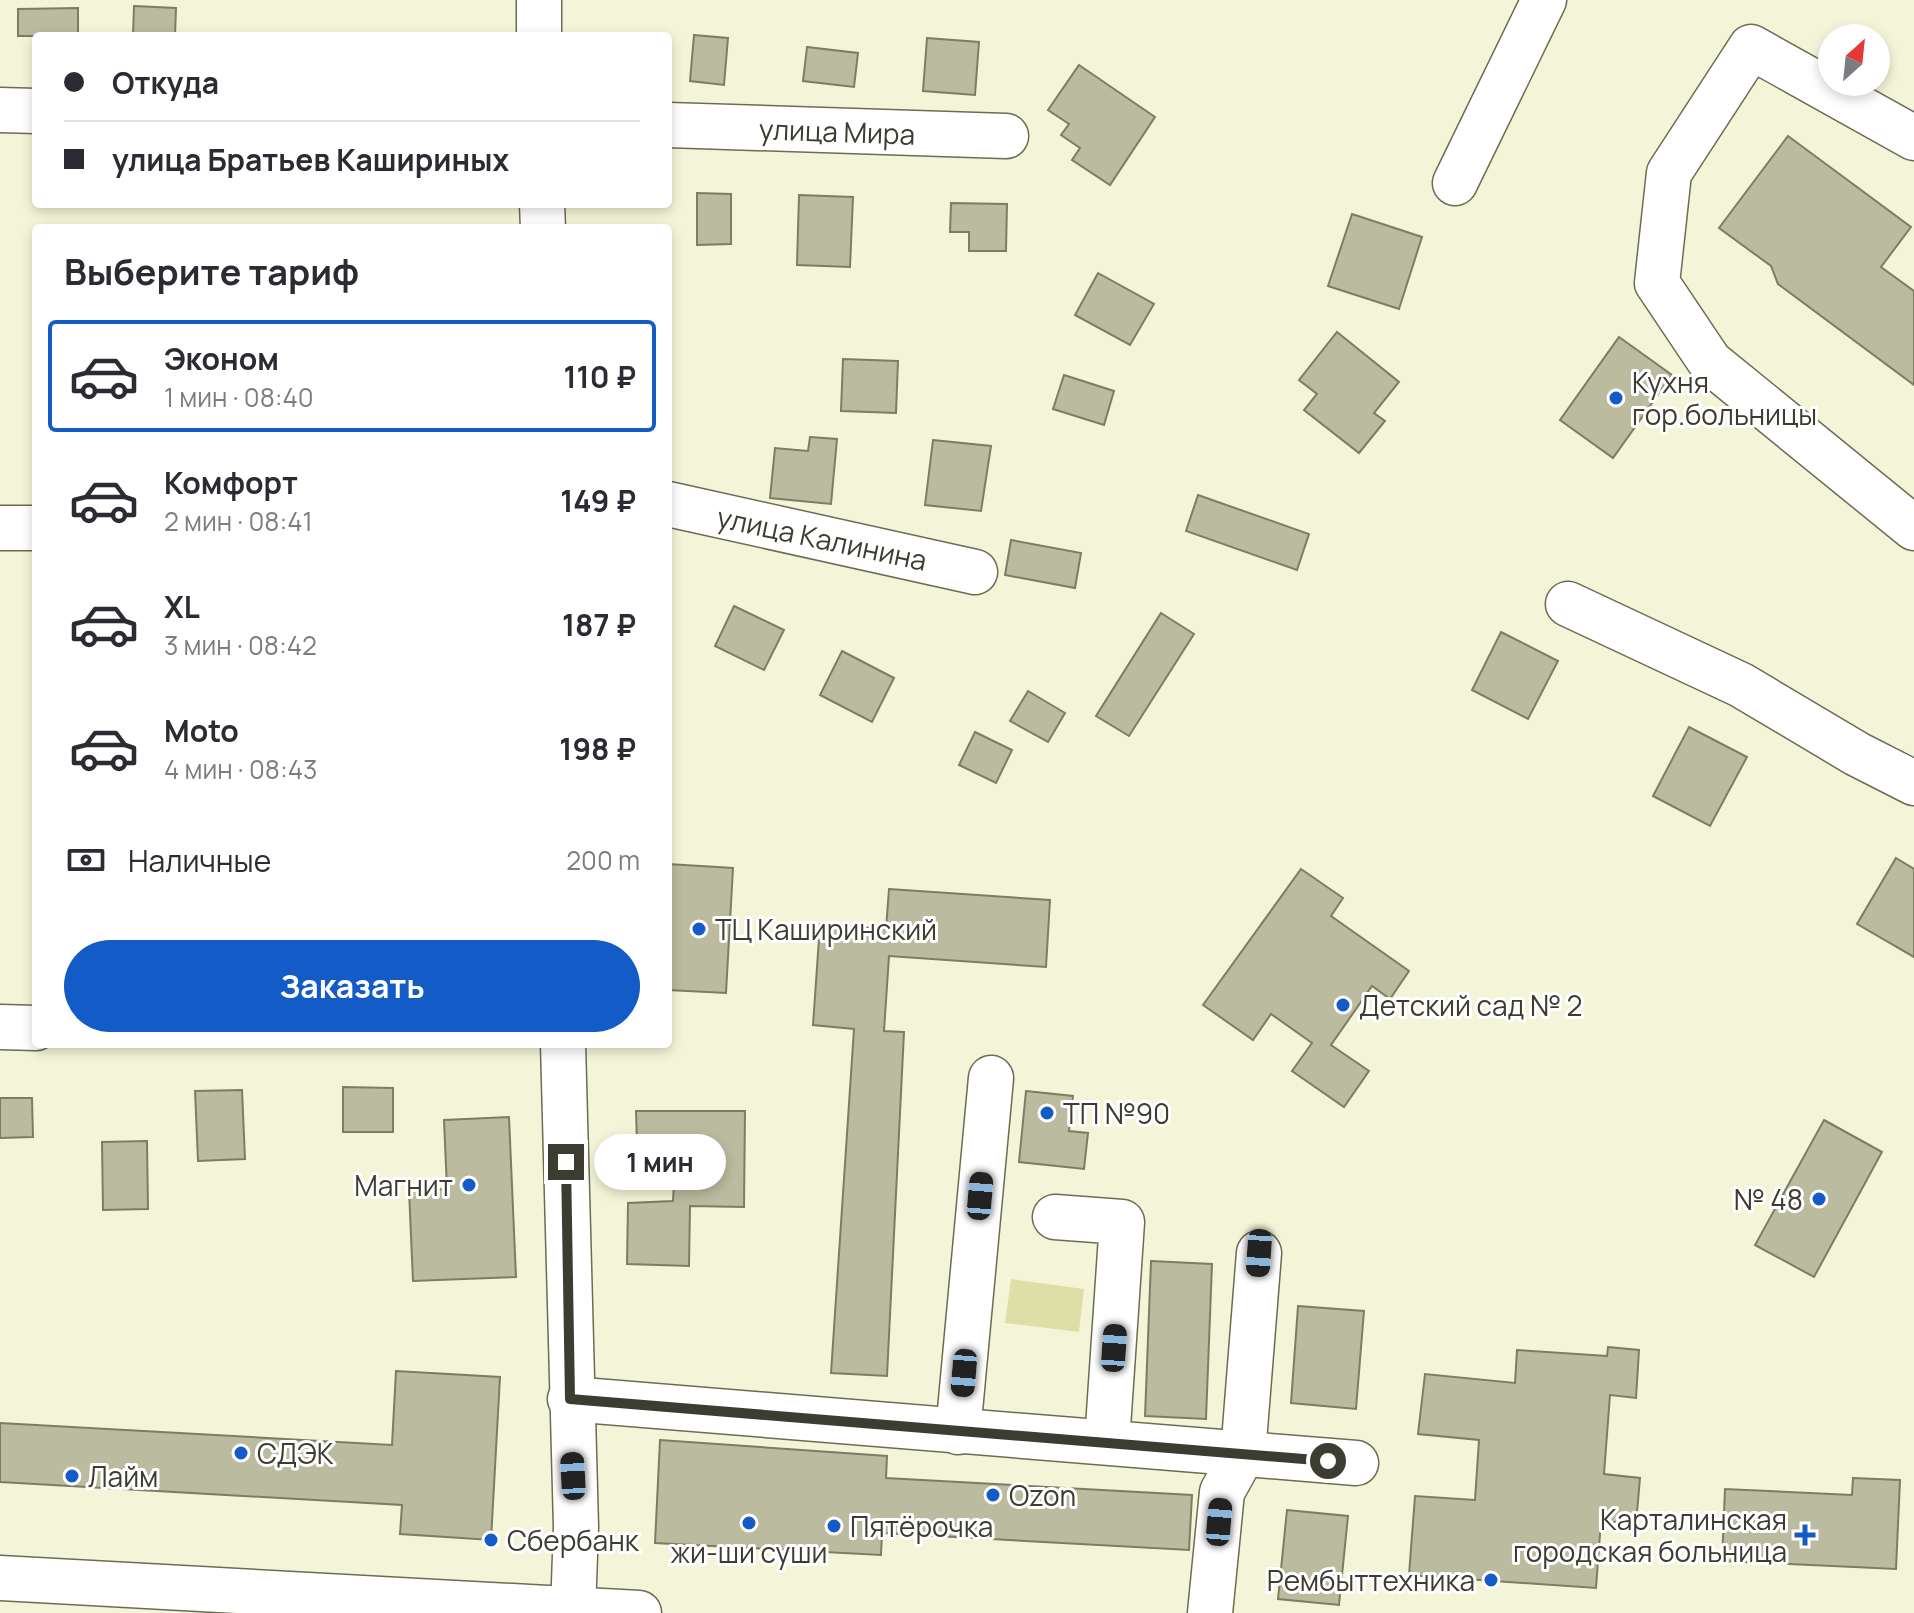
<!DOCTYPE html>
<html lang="ru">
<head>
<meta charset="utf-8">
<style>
	:root { --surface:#fff; --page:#f2f2f3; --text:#2b2b33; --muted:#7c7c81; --line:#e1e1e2; --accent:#135bc6 }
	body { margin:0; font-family:Manrope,sans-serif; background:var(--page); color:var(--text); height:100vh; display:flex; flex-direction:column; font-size:30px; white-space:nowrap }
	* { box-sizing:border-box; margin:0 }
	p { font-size:26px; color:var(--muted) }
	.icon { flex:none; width:44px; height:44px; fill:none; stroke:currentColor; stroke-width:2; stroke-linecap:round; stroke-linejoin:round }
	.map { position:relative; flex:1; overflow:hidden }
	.drawer { position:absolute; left:32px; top:224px; width:640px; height:824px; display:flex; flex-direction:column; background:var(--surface); border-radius:8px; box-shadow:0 4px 12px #0003 }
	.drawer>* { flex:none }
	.top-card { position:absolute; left:32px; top:32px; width:640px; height:176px; border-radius:8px; box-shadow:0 4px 12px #0003; display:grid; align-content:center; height:176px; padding:0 32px; background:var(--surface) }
	.needle { width:52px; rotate:27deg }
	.tools { position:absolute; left:1818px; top:24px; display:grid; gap:16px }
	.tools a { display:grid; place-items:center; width:72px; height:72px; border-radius:50%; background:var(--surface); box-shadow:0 4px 12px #0003; font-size:40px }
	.end { position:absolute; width:36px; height:36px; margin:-18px; border:10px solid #3c3c31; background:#fff; box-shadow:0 0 0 4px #fff }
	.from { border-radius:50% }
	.bubble { position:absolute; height:56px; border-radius:28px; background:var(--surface); box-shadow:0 4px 12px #0003; font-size:26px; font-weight:700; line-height:56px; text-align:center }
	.car { position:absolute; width:24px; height:48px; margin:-24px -12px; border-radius:10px; box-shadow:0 0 6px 2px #0007; background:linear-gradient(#222 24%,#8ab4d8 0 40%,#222 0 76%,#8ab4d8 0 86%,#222 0) }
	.top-card b { display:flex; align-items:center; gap:28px; height:76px; font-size:30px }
	.top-card b+b { border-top:2px solid var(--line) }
	.top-card i { width:20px; height:20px; background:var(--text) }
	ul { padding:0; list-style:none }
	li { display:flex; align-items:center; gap:24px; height:112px; margin:0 16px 12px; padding:0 16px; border:4px solid transparent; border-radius:8px }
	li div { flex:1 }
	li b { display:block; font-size:30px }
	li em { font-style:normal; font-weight:700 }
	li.active { border-color:var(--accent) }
	li>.icon { width:72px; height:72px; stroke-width:1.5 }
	h2 { padding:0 32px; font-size:36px; line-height:96px }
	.pay { display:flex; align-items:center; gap:20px; height:88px; padding:0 32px; font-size:30px }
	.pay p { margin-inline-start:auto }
	.primary-button { display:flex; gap:16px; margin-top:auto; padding:16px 32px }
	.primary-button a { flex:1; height:92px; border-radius:48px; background:var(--accent); color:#fff; font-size:32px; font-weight:700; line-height:92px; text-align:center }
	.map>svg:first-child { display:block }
	.green { fill:#dddfa6 }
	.building { fill:#babb9f; stroke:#7c7d63; stroke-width:2 }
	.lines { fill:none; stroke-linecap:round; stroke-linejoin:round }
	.minor-casing { stroke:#6b6c52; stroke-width:47 }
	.major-casing { stroke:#6b6c52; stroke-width:47 }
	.minor { stroke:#fff; stroke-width:44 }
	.major { stroke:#fff; stroke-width:44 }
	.route { stroke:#3c3c31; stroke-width:10 }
	.poi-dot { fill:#135bc6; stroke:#fff; stroke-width:3 }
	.labels { text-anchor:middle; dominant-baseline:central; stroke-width:6; stroke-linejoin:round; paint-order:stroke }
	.street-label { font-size:28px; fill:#3c3c31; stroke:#fff }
	.poi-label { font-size:28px; fill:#3c3c31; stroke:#fff; text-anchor:start }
</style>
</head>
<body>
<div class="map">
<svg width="1914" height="1613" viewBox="0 0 1914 1613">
	<rect width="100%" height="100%" fill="#f4f5d8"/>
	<path class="green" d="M 1011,1279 L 1084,1289 L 1079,1332 L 1005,1323 Z"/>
	<g class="building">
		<path d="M 134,6 L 176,8 L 175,36 L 133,36 Z"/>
		<path d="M 78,8 L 78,36 L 18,36 L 18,9 Z"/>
		<path d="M 694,35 L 728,38 L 724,85 L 690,81 Z"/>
		<path d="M 927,38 L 979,42 L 975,95 L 923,91 Z"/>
		<path d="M 807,47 L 858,53 L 854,87 L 803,81 Z"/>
		<path d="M 1079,65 L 1155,117 L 1110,185 L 1072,160 L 1080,148 L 1061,135 L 1069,124 L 1048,110 Z"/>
		<path d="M 1788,136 L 1911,227 L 1881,267 L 1914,291 L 1914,385 L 1778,284 L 1771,266 L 1719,228 Z"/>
		<path d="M 697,193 L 731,194 L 731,244 L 697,245 Z"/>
		<path d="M 799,195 L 853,197 L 850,267 L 797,265 Z"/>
		<path d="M 951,203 L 1007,204 L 1006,251 L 969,251 L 969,232 L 950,232 Z"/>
		<path d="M 1352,214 L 1422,237 L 1399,309 L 1328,286 Z"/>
		<path d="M 1098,273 L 1154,304 L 1130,345 L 1075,315 Z"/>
		<path d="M 1337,332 L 1399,382 L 1374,413 L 1385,421 L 1359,453 L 1304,410 L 1317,394 L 1299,380 Z"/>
		<path d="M 1619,337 L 1672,375 L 1613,458 L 1560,420 Z"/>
		<path d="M 843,359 L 898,361 L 896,413 L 841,411 Z"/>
		<path d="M 1064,375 L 1114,391 L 1104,425 L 1053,409 Z"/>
		<path d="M 810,437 L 837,439 L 831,504 L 770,498 L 775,448 L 808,451 Z"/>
		<path d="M 933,440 L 991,446 L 981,511 L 925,505 Z"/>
		<path d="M 1198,495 L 1309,534 L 1297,570 L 1186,531 Z"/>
		<path d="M 1011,540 L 1081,553 L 1075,588 L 1005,575 Z"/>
		<path d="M 734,606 L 784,630 L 764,670 L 715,646 Z"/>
		<path d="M 1161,613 L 1194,634 L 1129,736 L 1096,716 Z"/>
		<path d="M 1501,632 L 1558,661 L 1528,719 L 1472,690 Z"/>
		<path d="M 842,651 L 894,678 L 872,722 L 820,695 Z"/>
		<path d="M 1028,691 L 1065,713 L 1048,742 L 1010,721 Z"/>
		<path d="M 1689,727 L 1747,757 L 1710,826 L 1653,796 Z"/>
		<path d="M 975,732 L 1012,750 L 996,783 L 959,765 Z"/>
		<path d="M 1896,858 L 1914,869 L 1914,957 L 1857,924 Z"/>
		<path d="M 668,864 L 733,868 L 726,993 L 668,990 Z"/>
		<path d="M 1301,869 L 1343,898 L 1331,916 L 1409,971 L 1390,999 L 1372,986 L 1331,1045 L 1369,1071 L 1344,1107 L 1292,1071 L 1312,1043 L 1271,1014 L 1253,1040 L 1203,1005 Z"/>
		<path d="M 889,889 L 1050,900 L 1046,967 L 889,956 L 884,1031 L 904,1032 L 887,1376 L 831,1373 L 854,1029 L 813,1025 L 820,924 L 886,929 Z"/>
		<path d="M 343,1087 L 393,1088 L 393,1132 L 343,1132 Z"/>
		<path d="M 242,1090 L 245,1159 L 198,1161 L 195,1091 Z"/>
		<path d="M 1026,1091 L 1073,1096 L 1069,1131 L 1088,1133 L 1084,1169 L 1019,1162 Z"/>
		<path d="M 0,1098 L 32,1098 L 33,1137 L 0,1138 Z"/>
		<path d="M 636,1111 L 745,1111 L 744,1207 L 690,1206 L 689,1266 L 627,1264 L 628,1203 L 673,1201 L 676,1143 L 637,1144 Z"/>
		<path d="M 509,1117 L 516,1277 L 413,1281 L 409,1190 L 447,1189 L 444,1120 Z"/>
		<path d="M 1824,1120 L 1882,1152 L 1814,1277 L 1755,1245 Z"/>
		<path d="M 147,1141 L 148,1209 L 103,1210 L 102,1142 Z"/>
		<path d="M 1151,1261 L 1212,1264 L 1206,1419 L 1145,1416 Z"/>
		<path d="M 1298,1306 L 1364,1311 L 1356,1409 L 1291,1403 Z"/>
		<path d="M 1608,1347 L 1639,1350 L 1636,1398 L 1610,1395 L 1604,1474 L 1640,1478 L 1636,1524 L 1601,1521 L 1596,1588 L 1409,1575 L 1415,1496 L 1475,1500 L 1479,1440 L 1418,1434 L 1425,1374 L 1515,1383 L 1517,1350 L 1607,1356 Z"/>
		<path d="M 396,1371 L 500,1377 L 491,1540 L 400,1534 L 402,1505 L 0,1482 L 0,1423 L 392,1445 Z"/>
		<path d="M 660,1440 L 887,1456 L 886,1478 L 1192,1495 L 1189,1550 L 882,1533 L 881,1555 L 655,1543 Z"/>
		<path d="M 1853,1478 L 1900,1480 L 1896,1569 L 1722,1561 L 1725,1489 L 1852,1495 Z"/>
		<path d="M 1287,1510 L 1348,1516 L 1339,1605 L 1278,1599 Z"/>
	</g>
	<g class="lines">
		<g class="minor-casing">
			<g id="minor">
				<path d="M 0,110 L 36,111"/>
				<path d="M 668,125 L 1006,136"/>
				<path d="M 1914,138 L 1751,47 L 1669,173 L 1657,283 L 1710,362 L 1914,528"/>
				<path d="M 1455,183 L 1544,0"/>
				<path d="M 668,504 L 975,572"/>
				<path d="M 0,528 L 36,528"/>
				<path d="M 1568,604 L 1741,685 L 1857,754 L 1914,783"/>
				<path d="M 0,1027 L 36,1028"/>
				<path d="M 1055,1217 L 1122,1222 L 1107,1442"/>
				<path d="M 570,1399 L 1356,1463"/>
				<path d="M 958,1432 L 991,1078"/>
				<path d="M 1210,1613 L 1222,1492 L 1243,1454 L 1259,1253"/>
			</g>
		</g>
		<g class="major-casing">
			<g id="major">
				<path d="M 539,0 L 539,36"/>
				<path d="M 542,204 L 543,228"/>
				<path d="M 563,1044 L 576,1527 L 573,1611"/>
				<path d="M 0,1578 L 639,1613"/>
			</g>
		</g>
		<use href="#minor" class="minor"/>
		<use href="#major" class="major"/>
	</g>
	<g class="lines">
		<path class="route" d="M 566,1162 L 570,1399 L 1328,1461"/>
	</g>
	<g class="poi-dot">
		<circle cx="1616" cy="398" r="8"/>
		<circle cx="699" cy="929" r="8"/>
		<circle cx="1343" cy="1005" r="8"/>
		<circle cx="1047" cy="1113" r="8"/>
		<circle cx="469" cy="1185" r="8"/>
		<circle cx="1819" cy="1199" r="8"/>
		<circle cx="241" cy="1453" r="8"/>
		<circle cx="72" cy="1476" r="8"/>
		<circle cx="993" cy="1495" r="8"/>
		<circle cx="749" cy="1523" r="8"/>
		<circle cx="834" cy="1526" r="8"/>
		<path d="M1801 1523h8v8h8v8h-8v8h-8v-8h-8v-8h8z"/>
		<circle cx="491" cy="1540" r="8"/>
		<circle cx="1491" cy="1580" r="8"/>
	</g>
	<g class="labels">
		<g class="street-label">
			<text transform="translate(837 131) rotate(2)">улица Мира</text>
			<text transform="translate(822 538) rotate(12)">улица Калинина</text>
		</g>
		<g class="poi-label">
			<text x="1632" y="382">Кухня<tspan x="1632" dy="32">гор.больницы</tspan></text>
			<text x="715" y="929">ТЦ Каширинский</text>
			<text x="1359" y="1005">Детский сад № 2</text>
			<text x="1063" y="1113">ТП №90</text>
			<text x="453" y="1185" text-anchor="end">Магнит</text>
			<text x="1803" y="1199" text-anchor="end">№ 48</text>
			<text x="257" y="1453">СДЭК</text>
			<text x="88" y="1476">Лайм</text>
			<text x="1009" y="1495">Ozon</text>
			<text x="1787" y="1519" text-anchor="end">Карталинская<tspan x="1787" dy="32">городская больница</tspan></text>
			<text x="850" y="1526">Пятёрочка</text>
			<text x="507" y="1540">Сбербанк</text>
			<text x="749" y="1552" text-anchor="middle">жи-ши суши</text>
			<text x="1475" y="1580" text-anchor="end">Рембыттехника</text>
		</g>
	</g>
</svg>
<div class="tools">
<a><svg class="needle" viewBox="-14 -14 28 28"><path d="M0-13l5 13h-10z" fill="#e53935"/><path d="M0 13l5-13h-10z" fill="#7c7c81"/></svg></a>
</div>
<i class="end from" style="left:1328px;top:1461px"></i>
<i class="end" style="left:566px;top:1162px"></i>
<div class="bubble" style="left:594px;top:1134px;width:132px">1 мин</div>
<i class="car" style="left:980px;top:1196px;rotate:5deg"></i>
<i class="car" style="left:1259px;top:1253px;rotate:184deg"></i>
<i class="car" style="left:1114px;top:1348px;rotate:4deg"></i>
<i class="car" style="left:964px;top:1373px;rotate:185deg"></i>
<i class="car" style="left:573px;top:1476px;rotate:357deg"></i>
<i class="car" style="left:1219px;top:1522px;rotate:5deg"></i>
<div class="top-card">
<b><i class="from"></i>Откуда</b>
<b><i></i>улица Братьев Кашириных</b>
</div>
<section class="drawer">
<h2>Выберите тариф</h2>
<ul>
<li class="active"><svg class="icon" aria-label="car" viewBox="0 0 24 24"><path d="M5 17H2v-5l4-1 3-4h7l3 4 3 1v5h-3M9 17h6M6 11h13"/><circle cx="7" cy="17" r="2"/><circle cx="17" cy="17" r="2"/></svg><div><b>Эконом</b><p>1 мин · 08:40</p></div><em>110 ₽</em></li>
<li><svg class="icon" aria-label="car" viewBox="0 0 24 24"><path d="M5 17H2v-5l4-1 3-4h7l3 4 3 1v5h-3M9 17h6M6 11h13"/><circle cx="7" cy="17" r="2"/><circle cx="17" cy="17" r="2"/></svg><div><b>Комфорт</b><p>2 мин · 08:41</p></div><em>149 ₽</em></li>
<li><svg class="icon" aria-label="car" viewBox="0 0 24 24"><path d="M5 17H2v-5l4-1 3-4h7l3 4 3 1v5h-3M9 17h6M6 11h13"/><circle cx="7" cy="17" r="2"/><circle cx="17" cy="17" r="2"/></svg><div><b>XL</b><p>3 мин · 08:42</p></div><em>187 ₽</em></li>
<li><svg class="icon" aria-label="car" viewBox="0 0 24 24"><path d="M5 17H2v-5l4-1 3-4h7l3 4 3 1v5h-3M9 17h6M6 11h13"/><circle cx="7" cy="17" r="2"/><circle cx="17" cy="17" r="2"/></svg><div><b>Moto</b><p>4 мин · 08:43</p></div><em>198 ₽</em></li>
</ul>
<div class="pay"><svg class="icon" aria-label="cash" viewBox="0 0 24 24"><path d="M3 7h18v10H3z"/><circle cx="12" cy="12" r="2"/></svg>Наличные<p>200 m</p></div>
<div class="primary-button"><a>Заказать</a></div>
</section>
</div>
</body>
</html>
